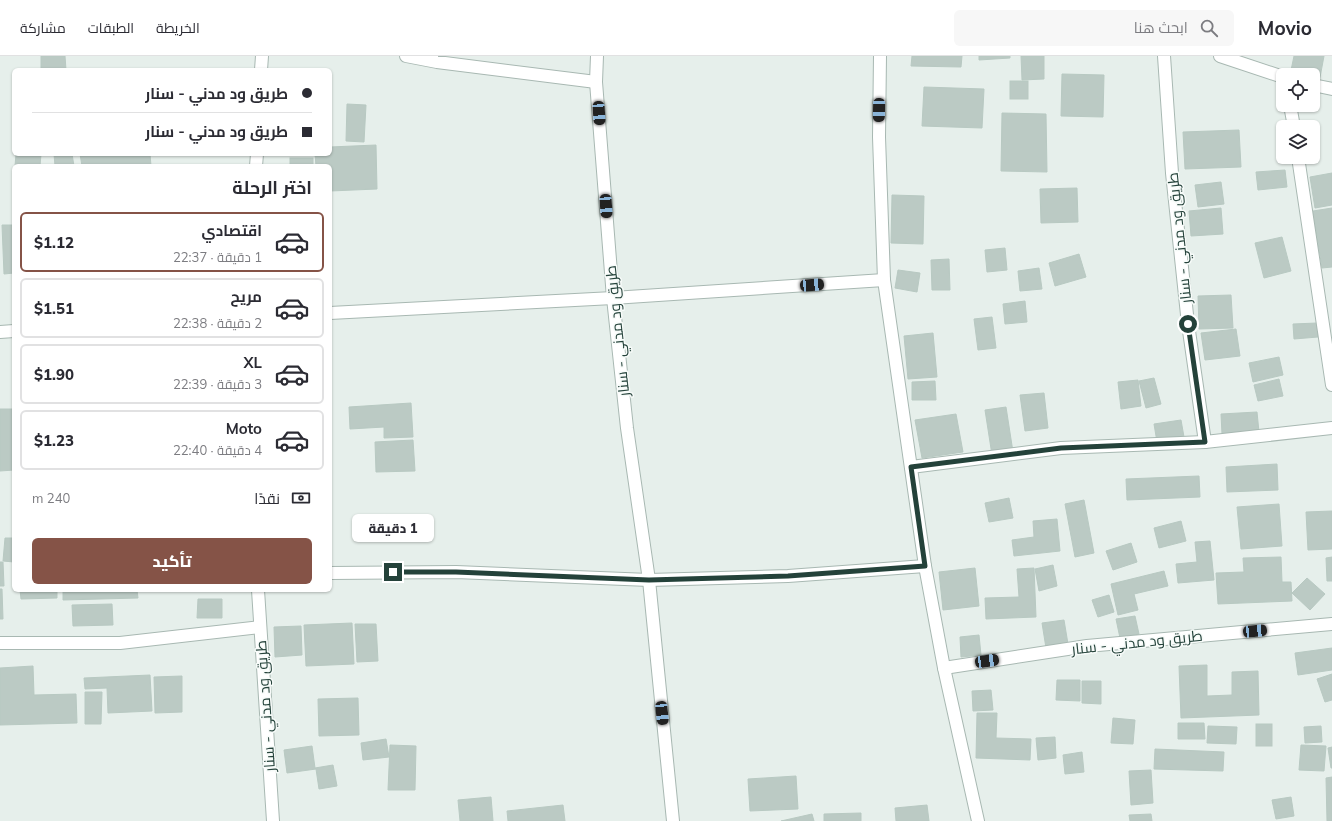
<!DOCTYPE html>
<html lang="ar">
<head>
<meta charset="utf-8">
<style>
	:root { --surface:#fff; --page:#f7f7f7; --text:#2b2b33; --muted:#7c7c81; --line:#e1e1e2; --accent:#855347 }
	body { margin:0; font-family:Mulish,Cairo,sans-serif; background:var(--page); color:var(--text); direction:rtl; height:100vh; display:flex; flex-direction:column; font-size:15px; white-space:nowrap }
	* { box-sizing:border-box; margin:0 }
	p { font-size:13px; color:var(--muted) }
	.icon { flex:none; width:22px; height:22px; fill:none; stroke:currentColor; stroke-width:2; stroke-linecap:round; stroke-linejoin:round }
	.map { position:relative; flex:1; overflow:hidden; direction:ltr }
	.drawer { position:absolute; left:12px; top:108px; width:320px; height:428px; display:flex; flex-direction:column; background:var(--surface); border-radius:6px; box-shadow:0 1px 3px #0004; direction:rtl }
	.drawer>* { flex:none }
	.guide { position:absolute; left:12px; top:12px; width:320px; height:88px; border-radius:6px; box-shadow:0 1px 3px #0004; direction:rtl; display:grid; align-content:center; height:88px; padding:0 20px; background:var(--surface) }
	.tools { position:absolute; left:1276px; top:12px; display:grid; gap:8px }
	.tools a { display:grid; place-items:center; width:44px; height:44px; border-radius:6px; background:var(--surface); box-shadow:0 1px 3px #0004; font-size:20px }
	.end { position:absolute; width:18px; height:18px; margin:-9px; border:5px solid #24423a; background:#fff; box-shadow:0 0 0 2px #fff }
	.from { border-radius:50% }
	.bubble { position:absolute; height:28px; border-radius:6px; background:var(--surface); box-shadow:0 1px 3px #0004; font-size:13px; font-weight:800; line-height:28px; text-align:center; direction:rtl }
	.car { position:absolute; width:12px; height:24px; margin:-12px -6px; border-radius:5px; box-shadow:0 0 3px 1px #0007; background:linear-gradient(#222 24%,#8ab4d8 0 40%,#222 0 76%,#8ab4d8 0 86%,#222 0) }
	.guide b { display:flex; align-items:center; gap:14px; height:38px; font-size:15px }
	.guide b+b { border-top:1px solid var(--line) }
	.guide i { width:10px; height:10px; background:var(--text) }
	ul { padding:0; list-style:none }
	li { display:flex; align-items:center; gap:12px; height:60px; margin:0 8px 6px; padding:0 12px; border:2px solid var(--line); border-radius:6px }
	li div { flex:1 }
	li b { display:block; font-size:15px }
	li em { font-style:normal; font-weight:800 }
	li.on { border-color:var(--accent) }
	li>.icon { width:36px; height:36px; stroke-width:1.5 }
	h2 { padding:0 20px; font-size:18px; line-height:48px }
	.pay { display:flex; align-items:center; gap:10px; height:44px; padding:0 20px; font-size:15px }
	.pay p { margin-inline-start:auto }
	.cta { display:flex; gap:8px; margin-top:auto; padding:8px 20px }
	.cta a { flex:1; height:46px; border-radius:6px; background:var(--accent); color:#fff; font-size:16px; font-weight:800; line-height:46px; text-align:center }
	header { display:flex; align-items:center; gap:24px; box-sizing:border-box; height:56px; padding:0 20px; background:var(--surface); border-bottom:1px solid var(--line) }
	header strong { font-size:19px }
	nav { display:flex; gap:22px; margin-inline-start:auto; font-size:14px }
	.search { width:280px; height:36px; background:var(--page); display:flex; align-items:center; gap:10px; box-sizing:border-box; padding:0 14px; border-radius:6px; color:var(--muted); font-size:15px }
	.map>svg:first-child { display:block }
	.building { fill:#bbcac4; stroke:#b8c9c2 }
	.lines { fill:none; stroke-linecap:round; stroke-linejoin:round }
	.minor-casing { stroke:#a8b8b2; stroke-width:14 }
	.minor { stroke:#fff; stroke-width:12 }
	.route { stroke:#24423a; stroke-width:5 }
	.labels { text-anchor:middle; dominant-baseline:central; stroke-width:3; stroke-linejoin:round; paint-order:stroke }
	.street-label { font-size:15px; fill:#24423a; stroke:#f7fbf9 }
</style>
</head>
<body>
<header>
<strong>Movio</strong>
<div class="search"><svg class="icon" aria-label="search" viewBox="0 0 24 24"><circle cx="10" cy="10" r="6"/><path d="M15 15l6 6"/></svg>ابحث هنا</div>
<nav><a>الخريطة</a><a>الطبقات</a><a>مشاركة</a></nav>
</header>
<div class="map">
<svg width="1332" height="765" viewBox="0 0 1332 765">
	<rect width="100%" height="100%" fill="#e6efeb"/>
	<g class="building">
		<path d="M 41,0 L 65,0 L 66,14 L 41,14 Z"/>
		<path d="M 912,0 L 962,0 L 961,11 L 911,10 Z"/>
		<path d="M 979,0 L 1010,0 L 1010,2 L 979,4 Z"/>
		<path d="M 1021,0 L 1044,0 L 1044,23 L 1022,24 Z"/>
		<path d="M 1294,0 L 1324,0 L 1318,32 L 1313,31 L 1313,19 L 1290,19 Z"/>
		<path d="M 1062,18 L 1104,19 L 1103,61 L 1061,60 Z"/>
		<rect x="1010" y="25" width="18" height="18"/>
		<path d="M 924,31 L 984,33 L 982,72 L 922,70 Z"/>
		<path d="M 347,48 L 366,49 L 364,86 L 346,85 Z"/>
		<path d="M 1002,57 L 1046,58 L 1047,116 L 1001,115 Z"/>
		<path d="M 1239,74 L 1241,111 L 1185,113 L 1183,76 Z"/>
		<path d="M 376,89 L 377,133 L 330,135 L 330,110 L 316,110 L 315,98 L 330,98 L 330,91 Z"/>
		<path d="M 16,98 L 41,98 L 40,110 L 15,110 Z"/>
		<path d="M 54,98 L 72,98 L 74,110 L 55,110 Z"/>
		<path d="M 80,98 L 150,98 L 151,110 L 82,110 Z"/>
		<rect x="290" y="102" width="23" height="8"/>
		<path d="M 1285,114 L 1287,131 L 1258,134 L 1256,116 Z"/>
		<path d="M 1332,117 L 1332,149 L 1315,152 L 1310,121 Z"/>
		<path d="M 1221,126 L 1224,148 L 1198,151 L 1195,129 Z"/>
		<path d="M 1077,132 L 1078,166 L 1041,167 L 1040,133 Z"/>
		<path d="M 892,139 L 924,140 L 923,188 L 891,187 Z"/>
		<path d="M 1221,152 L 1223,178 L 1191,180 L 1189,155 Z"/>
		<path d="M 1332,152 L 1332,211 L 1322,212 L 1313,155 Z"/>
		<path d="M 2,169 L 14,169 L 14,217 L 4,218 Z"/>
		<path d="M 1282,181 L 1291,215 L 1264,222 L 1255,187 Z"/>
		<path d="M 1005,192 L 1007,214 L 987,216 L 985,194 Z"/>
		<path d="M 1079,198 L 1086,221 L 1055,230 L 1049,207 Z"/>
		<path d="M 949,203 L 950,234 L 932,234 L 931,204 Z"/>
		<path d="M 1039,212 L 1042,233 L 1020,235 L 1018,215 Z"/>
		<path d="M 898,214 L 920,217 L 917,236 L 895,232 Z"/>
		<path d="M 1231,239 L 1233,272 L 1199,273 L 1198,240 Z"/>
		<path d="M 1025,245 L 1027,266 L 1005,268 L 1003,248 Z"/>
		<path d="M 992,261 L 996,292 L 978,294 L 974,263 Z"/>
		<path d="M 1317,267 L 1318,281 L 1294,283 L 1293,268 Z"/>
		<path d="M 1236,273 L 1240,300 L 1205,304 L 1201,277 Z"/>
		<path d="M 933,277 L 937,321 L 908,323 L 904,280 Z"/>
		<path d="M 1279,301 L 1283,319 L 1253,326 L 1249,307 Z"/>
		<path d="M 1154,322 L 1161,348 L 1146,352 L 1139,325 Z"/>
		<path d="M 1279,323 L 1283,340 L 1258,345 L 1254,329 Z"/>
		<path d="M 1138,324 L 1141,350 L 1121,353 L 1118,326 Z"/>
		<path d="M 935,325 L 936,344 L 912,344 L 912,326 Z"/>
		<path d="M 1044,337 L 1048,372 L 1025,375 L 1020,339 Z"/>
		<path d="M 411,347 L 413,381 L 384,382 L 384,371 L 350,373 L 349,351 Z"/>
		<path d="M 1006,351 L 1013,396 L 992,399 L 985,354 Z"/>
		<path d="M 0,353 L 14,353 L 14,414 L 0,415 Z"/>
		<path d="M 1257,356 L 1259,376 L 1222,378 L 1221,358 Z"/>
		<path d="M 956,358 L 963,396 L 922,402 L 915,364 Z"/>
		<path d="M 1181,364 L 1184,381 L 1157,386 L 1154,368 Z"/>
		<path d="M 413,384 L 415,415 L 376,416 L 375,386 Z"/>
		<path d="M 1277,408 L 1278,434 L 1227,436 L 1226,411 Z"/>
		<path d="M 1199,420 L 1200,441 L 1127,444 L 1126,423 Z"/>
		<path d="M 1009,442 L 1013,462 L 989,466 L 985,447 Z"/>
		<path d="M 1084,444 L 1094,497 L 1075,501 L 1065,448 Z"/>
		<path d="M 1279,448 L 1282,490 L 1241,493 L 1237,451 Z"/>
		<path d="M 1332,455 L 1332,493 L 1308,494 L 1306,456 Z"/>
		<path d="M 1057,463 L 1060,495 L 1014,500 L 1012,484 L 1034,481 L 1033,465 Z"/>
		<path d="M 1181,465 L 1186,485 L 1159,492 L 1154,472 Z"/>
		<path d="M 5,482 L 14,482 L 14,506 L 3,505 Z"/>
		<path d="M 1210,485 L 1214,524 L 1178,527 L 1176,508 L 1197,506 L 1195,486 Z"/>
		<path d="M 1131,487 L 1137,506 L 1113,514 L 1106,495 Z"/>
		<path d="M 1281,501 L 1282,526 L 1291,526 L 1292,545 L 1218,548 L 1216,517 L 1244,516 L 1243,502 Z"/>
		<path d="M 1332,501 L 1332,525 L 1327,525 L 1326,502 Z"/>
		<path d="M 0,506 L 3,506 L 4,530 L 0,530 Z"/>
		<path d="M 1053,509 L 1057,530 L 1039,535 L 1035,513 Z"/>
		<path d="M 975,512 L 979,550 L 943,554 L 939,516 Z"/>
		<path d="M 1034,512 L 1036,561 L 986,563 L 985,542 L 1019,541 L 1017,513 Z"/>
		<path d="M 1164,515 L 1168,530 L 1134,538 L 1138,554 L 1118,559 L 1111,528 Z"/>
		<path d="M 1307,522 L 1325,538 L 1310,554 L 1292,537 Z"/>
		<path d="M 0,533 L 2,533 L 3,563 L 0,563 Z"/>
		<path d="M 20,534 L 57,534 L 57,542 L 21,543 Z"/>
		<path d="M 63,534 L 137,534 L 138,542 L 63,544 Z"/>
		<path d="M 1109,539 L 1114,556 L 1098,561 L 1092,544 Z"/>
		<path d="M 198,543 L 222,543 L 222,562 L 197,562 Z"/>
		<path d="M 112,548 L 113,569 L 73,570 L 72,549 Z"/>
		<path d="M 1135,560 L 1139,578 L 1120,582 L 1116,563 Z"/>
		<path d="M 1064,564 L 1068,588 L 1046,592 L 1042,567 Z"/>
		<path d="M 352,567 L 354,608 L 306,610 L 304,569 Z"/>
		<path d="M 355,568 L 376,568 L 378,605 L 357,606 Z"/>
		<path d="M 301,570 L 302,599 L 275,601 L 274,571 Z"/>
		<path d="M 979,579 L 981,599 L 961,601 L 960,581 Z"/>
		<path d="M 1332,592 L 1332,614 L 1298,619 L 1295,597 Z"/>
		<path d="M 1207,609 L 1207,640 L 1232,639 L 1232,616 L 1258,615 L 1259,659 L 1181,662 L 1179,610 Z"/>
		<path d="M 33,610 L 34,639 L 76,638 L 77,667 L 0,669 L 0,612 Z"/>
		<path d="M 1332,618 L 1332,644 L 1325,646 L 1317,623 Z"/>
		<path d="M 150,619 L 152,655 L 108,657 L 107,632 L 85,633 L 84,622 Z"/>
		<path d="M 182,620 L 182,656 L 155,657 L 154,621 Z"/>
		<path d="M 1057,624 L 1080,624 L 1080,645 L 1056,644 Z"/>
		<path d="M 1082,625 L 1101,625 L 1101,648 L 1082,647 Z"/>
		<path d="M 991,634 L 993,654 L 973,655 L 972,635 Z"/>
		<path d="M 85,636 L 102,636 L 101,668 L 85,668 Z"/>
		<path d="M 358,642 L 359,679 L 319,680 L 318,643 Z"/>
		<path d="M 977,657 L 997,657 L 996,682 L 1031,683 L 1030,704 L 976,702 Z"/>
		<path d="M 1113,662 L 1135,664 L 1133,688 L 1111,687 Z"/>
		<path d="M 1178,667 L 1204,667 L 1205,683 L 1178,683 Z"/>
		<rect x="1256" y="668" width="16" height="22"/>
		<path d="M 1208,670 L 1237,671 L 1236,688 L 1207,687 Z"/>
		<path d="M 1321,670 L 1322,686 L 1305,687 L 1304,671 Z"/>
		<path d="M 1055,681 L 1056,702 L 1038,704 L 1036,682 Z"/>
		<path d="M 386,683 L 389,701 L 363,704 L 361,687 Z"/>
		<path d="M 390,689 L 416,690 L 415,734 L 388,734 Z"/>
		<path d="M 1301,689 L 1326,690 L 1324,715 L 1299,714 Z"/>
		<path d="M 312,690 L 315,712 L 333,709 L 337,730 L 319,733 L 316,713 L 287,717 L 284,694 Z"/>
		<path d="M 1332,691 L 1332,712 L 1331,712 L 1328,692 Z"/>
		<path d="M 1155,693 L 1224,696 L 1223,715 L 1154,713 Z"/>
		<path d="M 1082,696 L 1084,716 L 1065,718 L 1063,699 Z"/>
		<path d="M 1151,714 L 1153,747 L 1131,749 L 1129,715 Z"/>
		<path d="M 796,720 L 798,753 L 750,755 L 748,723 Z"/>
		<path d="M 1332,721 L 1332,765 L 1327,765 L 1326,722 Z"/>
		<path d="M 491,741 L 493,765 L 460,765 L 458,744 Z"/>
		<path d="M 1291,741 L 1294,760 L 1276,763 L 1272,744 Z"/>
		<path d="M 563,749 L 565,765 L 508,765 L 507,755 Z"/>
		<path d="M 927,749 L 929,765 L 896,765 L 895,752 Z"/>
		<path d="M 861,757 L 861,765 L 824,765 L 824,758 Z"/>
		<path d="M 812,758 L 814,765 L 781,765 Z"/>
		<path d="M 1151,758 L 1152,765 L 1130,765 L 1129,759 Z"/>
	</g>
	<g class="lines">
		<g class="minor-casing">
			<g id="minor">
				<path d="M 406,0 L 437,6 L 596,26"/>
				<path d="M 597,0 L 596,26 L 613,242 L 627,372 L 649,524 L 673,765"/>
				<path d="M 880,0 L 879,81 L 884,224 L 925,510 L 944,612 L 978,765"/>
				<path d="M 1164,0 L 1172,117 L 1188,268 L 1205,386"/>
				<path d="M 1220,0 L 1283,21"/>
				<path d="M 261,14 L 262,0"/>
				<path d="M 1313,29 L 1332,33"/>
				<path d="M 1290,49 L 1294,71"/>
				<path d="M 1298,101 L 1332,329"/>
				<path d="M 256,110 L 257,98"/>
				<path d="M 330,257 L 613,242 L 884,224"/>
				<path d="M 0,276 L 14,275"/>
				<path d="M 911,411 L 1061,392 L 1205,386 L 1332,372"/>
				<path d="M 330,517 L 456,516 L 649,524 L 788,520 L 925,510"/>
				<path d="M 258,534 L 273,765"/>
				<path d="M 0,587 L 120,587 L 260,571"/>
				<path d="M 944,612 L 1087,590 L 1332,568"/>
			</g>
		</g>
		<use href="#minor" class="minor"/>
	</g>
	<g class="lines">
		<path class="route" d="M 393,516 L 456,516 L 649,524 L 788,520 L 925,510 L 911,411 L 1061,392 L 1205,386 L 1188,268"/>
	</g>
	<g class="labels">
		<g class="street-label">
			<text transform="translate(1179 182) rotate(-96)">طريق ود مدني - سنار</text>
			<text transform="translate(617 275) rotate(-96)">طريق ود مدني - سنار</text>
			<text transform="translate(1137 586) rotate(-6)">طريق ود مدني - سنار</text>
			<text transform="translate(265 650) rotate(-94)">طريق ود مدني - سنار</text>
		</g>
	</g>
</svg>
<div class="tools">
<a><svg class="icon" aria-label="locate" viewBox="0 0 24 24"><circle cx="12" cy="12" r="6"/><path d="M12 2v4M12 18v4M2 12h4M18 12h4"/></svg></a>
<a><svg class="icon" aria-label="layers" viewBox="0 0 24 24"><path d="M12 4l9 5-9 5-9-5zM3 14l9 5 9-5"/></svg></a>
</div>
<i class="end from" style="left:1188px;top:268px"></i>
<i class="end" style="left:393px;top:516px"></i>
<div class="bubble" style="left:352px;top:458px;width:82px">1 دقيقة</div>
<i class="car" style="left:879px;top:54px;rotate:181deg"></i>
<i class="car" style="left:599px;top:57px;rotate:176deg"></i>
<i class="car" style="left:606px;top:150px;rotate:176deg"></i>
<i class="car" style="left:812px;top:229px;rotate:86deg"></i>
<i class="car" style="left:1255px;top:575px;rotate:85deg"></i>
<i class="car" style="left:987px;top:605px;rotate:82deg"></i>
<i class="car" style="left:662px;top:657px;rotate:174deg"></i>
<div class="guide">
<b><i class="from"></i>طريق ود مدني - سنار</b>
<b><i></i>طريق ود مدني - سنار</b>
</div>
<section class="drawer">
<h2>اختر الرحلة</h2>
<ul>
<li class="on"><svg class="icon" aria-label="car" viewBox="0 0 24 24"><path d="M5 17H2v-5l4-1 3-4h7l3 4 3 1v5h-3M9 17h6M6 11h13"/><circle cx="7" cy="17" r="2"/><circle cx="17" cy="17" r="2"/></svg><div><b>اقتصادي</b><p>1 دقيقة · 22:37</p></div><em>$1.12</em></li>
<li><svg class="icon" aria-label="car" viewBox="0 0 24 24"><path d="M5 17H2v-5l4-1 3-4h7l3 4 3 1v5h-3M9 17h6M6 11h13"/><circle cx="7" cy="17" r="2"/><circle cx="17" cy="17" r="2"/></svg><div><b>مريح</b><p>2 دقيقة · 22:38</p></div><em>$1.51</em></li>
<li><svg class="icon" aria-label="car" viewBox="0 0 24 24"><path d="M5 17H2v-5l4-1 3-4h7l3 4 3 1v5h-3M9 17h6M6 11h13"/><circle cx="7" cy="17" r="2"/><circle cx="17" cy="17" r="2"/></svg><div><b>XL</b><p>3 دقيقة · 22:39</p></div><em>$1.90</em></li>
<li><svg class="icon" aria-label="car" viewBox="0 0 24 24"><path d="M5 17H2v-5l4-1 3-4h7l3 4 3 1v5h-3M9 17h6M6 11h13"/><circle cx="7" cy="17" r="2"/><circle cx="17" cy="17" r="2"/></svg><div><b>Moto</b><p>4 دقيقة · 22:40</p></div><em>$1.23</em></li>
</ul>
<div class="pay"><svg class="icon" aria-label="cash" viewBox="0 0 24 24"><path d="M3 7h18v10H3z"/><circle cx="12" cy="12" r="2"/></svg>نقدًا<p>240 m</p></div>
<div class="cta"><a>تأكيد</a></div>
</section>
</div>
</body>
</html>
